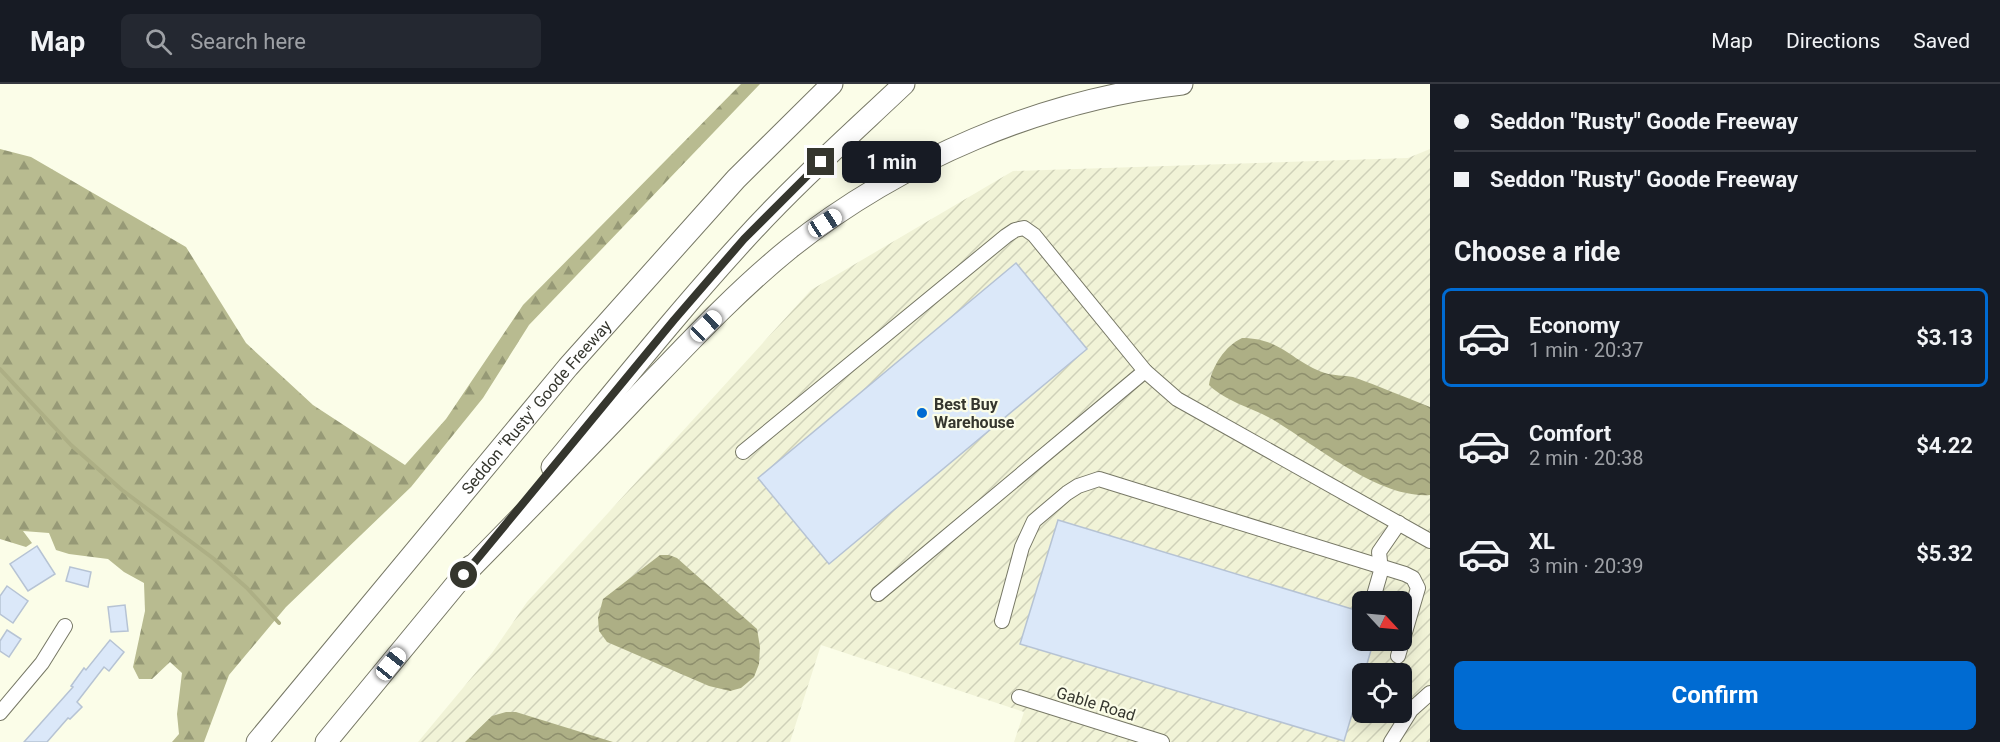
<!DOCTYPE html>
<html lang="en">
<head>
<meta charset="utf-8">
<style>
	:root { --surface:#171b24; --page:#242831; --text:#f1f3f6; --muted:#9ea1a6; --line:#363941; --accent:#006bd2 }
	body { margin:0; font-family:Roboto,sans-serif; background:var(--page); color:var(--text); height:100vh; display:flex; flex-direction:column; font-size:22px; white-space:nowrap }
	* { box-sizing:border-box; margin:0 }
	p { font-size:20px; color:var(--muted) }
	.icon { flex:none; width:33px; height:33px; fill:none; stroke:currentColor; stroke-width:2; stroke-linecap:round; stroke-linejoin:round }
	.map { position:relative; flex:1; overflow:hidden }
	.details { display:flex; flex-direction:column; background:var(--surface); width:570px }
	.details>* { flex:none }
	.guide { display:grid; align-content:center; height:132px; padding:0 24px; background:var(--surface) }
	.needle { width:39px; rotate:116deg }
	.buttons { position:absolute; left:1352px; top:507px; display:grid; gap:12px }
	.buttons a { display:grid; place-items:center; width:60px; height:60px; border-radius:9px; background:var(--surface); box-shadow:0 3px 15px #0003; font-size:30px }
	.end { position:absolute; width:27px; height:27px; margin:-14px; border:8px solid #35362e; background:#fff; box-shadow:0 0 0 3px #fff }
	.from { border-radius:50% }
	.bubble { position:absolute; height:42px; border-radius:9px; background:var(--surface); box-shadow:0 3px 15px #0003; font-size:20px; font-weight:700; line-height:42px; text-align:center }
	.car { position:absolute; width:18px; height:36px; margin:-18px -9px; border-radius:8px; box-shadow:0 0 4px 2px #0007; background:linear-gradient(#fff 24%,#345 0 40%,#fff 0 76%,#345 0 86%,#fff 0) }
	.guide b { display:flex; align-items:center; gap:21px; height:57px; font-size:22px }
	.guide b+b { border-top:2px solid var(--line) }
	.guide i { width:15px; height:15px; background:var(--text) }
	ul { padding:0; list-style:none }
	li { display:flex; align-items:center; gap:18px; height:99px; margin:0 12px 9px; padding:0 12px; border:3px solid transparent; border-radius:9px }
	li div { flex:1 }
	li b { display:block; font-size:22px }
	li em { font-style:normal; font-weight:700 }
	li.on { border-color:var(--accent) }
	li>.icon { width:54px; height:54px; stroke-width:1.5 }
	h2 { padding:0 24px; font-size:27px; line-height:72px }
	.cta { display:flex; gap:12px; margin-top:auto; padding:12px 24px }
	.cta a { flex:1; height:69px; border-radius:9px; background:var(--accent); color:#fff; font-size:24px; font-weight:700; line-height:69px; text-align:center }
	header { display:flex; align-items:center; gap:36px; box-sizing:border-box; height:84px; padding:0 30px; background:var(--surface); border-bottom:2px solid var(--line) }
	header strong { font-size:28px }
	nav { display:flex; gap:33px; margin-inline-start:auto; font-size:21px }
	.search { width:420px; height:54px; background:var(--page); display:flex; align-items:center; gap:15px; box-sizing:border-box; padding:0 21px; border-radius:9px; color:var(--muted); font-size:22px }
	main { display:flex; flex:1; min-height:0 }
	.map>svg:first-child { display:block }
	.industrial { fill:url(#industrial-furrows); fill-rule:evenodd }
	.forest { fill:url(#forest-firs) }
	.water { fill:url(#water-waves) }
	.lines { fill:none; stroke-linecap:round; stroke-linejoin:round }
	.stream { stroke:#adaf85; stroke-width:4 }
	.building { fill:#dbe8f9; stroke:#b6c3d4; stroke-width:1.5 }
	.minor-casing { stroke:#777866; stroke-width:16 }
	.highway-casing { stroke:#777866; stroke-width:23 }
	.minor { stroke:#fff; stroke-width:14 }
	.highway { stroke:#fff; stroke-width:21 }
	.route { stroke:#35362e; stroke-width:8 }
	.poi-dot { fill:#006bd2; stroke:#fbfde8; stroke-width:2 }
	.labels { text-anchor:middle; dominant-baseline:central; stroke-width:4.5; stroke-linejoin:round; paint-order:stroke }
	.poi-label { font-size:16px; font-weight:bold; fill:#35362e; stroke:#fbfde8; text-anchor:start }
	.street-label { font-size:16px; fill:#35362e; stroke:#fbfde8 }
</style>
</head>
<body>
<header>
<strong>Map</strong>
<div class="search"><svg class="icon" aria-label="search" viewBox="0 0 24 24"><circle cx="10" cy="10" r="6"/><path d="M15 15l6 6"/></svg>Search here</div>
<nav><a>Map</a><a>Directions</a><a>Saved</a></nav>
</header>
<main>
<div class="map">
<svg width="1430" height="658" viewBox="0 0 1430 658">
	<defs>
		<pattern id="industrial-furrows" width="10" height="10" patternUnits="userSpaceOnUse" patternTransform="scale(1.5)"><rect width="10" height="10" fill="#f1f3d7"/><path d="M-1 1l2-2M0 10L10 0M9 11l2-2" fill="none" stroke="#cfd1b9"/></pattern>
		<pattern id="forest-firs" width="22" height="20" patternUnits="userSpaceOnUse" patternTransform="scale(1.5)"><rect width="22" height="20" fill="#b8bb90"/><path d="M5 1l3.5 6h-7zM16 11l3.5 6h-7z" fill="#969976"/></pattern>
		<pattern id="water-waves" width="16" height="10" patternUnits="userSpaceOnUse" patternTransform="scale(1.5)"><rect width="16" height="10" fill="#adaf85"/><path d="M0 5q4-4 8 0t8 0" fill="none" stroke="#8e8f6d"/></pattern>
	</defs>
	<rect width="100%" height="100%" fill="#fbfde8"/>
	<path class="industrial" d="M 1430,65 L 1430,658 L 1014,658 L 1024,628 L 821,561 L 790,658 L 418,658 L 492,569 L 527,518 L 811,206 L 1013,87 L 1408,74 ZM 1362,518 L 1401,518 L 1401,556 L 1362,556 ZM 1362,590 L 1401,590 L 1401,628 L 1362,628 Z"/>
	<path class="forest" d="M 741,0 L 760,0 L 529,241 L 483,314 L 411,403 L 286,523 L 229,591 L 204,658 L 172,658 L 179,650 L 177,630 L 182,589 L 170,578 L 152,595 L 139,595 L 133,583 L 145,527 L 144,499 L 124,488 L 108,475 L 69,470 L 56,466 L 49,449 L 23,447 L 32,459 L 26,463 L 0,455 L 0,65 L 31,73 L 186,163 L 246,259 L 313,321 L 405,381 L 446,335 L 523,221 Z"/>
	<g class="water">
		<path d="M 1242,254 C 1282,254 1292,278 1325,289 C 1334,292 1344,291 1353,293 C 1379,302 1404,313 1430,323 L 1430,411 C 1379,415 1313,359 1270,334 C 1250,323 1225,317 1209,301 C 1212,282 1225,262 1242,254 Z"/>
		<path d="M 660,471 L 669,471 L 677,474 L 757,545 L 760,563 L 759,580 L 754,593 L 741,604 L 730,607 L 709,602 L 607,558 L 599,547 L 598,534 L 603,515 Z"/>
		<path d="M 506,628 L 516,628 L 613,658 L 465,658 L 492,632 Z"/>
	</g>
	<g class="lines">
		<path class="stream" d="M 0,285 L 71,361 L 122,406 L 214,475 L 247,504 L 279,539"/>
	</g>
	<g class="building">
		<path d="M 1016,179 L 1087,265 L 829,480 L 758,394 Z"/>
		<path d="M 1058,436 L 1362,528 L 1362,556 L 1374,556 L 1364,590 L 1362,590 L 1362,597 L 1344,657 L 1020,560 Z"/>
		<path d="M 37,462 L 55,490 L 28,507 L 10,480 Z"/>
		<path d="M 70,483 L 91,488 L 88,503 L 66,497 Z"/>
		<path d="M 7,502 L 28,517 L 13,539 L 0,530 L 0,512 Z"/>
		<path d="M 125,521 L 128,547 L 111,548 L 108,523 Z"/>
		<path d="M 7,546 L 21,555 L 9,573 L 0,567 L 0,557 Z"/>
		<path d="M 110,556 L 124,568 L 109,587 L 104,583 L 77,618 L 82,623 L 70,635 L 68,634 L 47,658 L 24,658 L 73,603 L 71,602 L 84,584 L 86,586 Z"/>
	</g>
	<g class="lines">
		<g class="minor-casing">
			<g id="minor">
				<path d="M 743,368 L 1006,152 L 1015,146 L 1024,144 L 1034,151 L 1145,287 L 1177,315 L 1430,457"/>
				<path d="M 878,510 L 1145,287"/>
				<path d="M 1372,518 L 1381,487 L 1379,468 L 1399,439"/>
				<path d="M 1002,537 L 1022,463 L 1034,437 L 1067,409 L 1078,402 L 1099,395 L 1405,490 L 1413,494 L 1418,504 L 1398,572"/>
				<path d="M 1019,613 L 1162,658"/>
				<path d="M 0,629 L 42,579 L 65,542"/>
				<path d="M 1391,658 L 1411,626 L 1430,609"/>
			</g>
		</g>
		<g class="highway-casing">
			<g id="highway">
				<path d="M 552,383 C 615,307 677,229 744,156 C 794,101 850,51 904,0"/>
				<path d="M 464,491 C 520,434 576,377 631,319 C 682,266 733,210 790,164 C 901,76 1041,16 1182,0"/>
				<path id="s1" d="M 257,658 L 568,283 L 736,95 L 832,0"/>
				<path d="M 326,658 L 471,482"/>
			</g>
		</g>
		<use href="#minor" class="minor"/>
		<use href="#highway" class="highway"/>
	</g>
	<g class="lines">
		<path class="route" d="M 464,491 L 674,236 L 744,155 L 821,78"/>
	</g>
	<circle class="poi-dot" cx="922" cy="329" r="6"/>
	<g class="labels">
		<g class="poi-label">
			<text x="934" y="320">Best Buy<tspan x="934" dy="18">Warehouse</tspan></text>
		</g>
		<g class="street-label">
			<text stroke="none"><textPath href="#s1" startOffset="436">Seddon "Rusty" Goode Freeway</textPath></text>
			<text transform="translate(1096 620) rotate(17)">Gable Road</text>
		</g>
	</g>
</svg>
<div class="buttons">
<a><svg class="needle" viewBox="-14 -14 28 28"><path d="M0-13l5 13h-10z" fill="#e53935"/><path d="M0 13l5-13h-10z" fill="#9ea1a6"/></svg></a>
<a><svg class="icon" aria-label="locate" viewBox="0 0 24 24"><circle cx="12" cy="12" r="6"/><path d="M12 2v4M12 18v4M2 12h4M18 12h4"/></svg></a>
</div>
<i class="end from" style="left:464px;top:491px"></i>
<i class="end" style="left:821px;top:78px"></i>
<div class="bubble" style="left:842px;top:57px;width:99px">1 min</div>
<i class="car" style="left:825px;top:139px;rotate:57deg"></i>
<i class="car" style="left:706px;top:242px;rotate:46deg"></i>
<i class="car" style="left:391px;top:580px;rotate:39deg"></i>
</div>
<section class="details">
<div class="guide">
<b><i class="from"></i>Seddon &quot;Rusty&quot; Goode Freeway</b>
<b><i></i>Seddon &quot;Rusty&quot; Goode Freeway</b>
</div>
<h2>Choose a ride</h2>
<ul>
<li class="on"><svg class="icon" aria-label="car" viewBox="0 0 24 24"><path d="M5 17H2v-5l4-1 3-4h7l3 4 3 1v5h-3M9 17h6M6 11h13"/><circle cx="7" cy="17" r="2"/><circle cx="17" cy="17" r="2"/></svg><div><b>Economy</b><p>1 min · 20:37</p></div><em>$3.13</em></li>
<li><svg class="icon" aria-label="car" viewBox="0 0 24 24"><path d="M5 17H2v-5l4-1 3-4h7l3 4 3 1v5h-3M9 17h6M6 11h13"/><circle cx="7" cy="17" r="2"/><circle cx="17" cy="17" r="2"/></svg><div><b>Comfort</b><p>2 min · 20:38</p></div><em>$4.22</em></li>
<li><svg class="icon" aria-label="car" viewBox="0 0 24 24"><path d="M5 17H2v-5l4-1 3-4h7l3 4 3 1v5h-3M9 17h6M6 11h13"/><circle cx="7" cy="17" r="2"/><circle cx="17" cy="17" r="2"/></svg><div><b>XL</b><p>3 min · 20:39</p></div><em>$5.32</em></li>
</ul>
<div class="cta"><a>Confirm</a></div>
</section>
</main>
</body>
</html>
